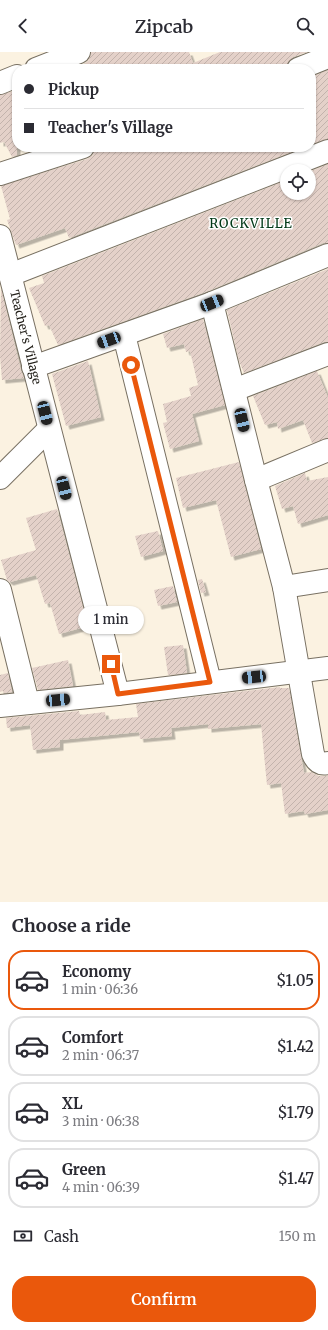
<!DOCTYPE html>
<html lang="en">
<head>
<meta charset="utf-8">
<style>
	:root { --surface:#fff; --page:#f2f2f3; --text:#2b2b33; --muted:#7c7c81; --line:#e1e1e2; --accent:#ea580c }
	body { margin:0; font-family:Merriweather,serif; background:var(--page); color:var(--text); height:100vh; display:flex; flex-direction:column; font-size:15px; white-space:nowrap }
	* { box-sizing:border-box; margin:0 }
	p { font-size:13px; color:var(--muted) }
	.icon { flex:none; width:22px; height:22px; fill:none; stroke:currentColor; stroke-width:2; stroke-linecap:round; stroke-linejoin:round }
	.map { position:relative; height:850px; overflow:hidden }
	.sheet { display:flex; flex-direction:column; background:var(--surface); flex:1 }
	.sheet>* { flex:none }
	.banner { position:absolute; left:12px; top:12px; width:304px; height:88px; border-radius:16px; box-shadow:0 1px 3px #0004; display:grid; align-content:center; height:88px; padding:0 12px; background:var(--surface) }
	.buttons { position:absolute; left:280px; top:112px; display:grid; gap:8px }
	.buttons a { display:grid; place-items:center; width:36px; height:36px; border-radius:50%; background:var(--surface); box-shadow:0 1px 3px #0004; font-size:20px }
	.end { position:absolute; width:18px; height:18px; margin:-9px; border:5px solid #ea580c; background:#fff; box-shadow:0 0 0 2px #fff }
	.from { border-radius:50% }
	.bubble { position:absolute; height:28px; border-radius:14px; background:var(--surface); box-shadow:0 1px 3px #0004; font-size:13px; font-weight:600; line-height:28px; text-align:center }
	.car { position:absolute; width:12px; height:24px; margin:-12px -6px; border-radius:5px; box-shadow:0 0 3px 1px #0007; background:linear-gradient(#222 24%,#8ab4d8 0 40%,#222 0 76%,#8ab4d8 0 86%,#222 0) }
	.banner b { display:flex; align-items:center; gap:14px; height:38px; font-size:15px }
	.banner b+b { border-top:1px solid var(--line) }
	.banner i { width:10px; height:10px; background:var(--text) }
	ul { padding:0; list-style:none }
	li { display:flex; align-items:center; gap:12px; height:60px; margin:0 8px 6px; padding:0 4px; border:2px solid var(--line); border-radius:16px }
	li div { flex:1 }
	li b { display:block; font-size:15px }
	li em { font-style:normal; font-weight:600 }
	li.active { border-color:var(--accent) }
	li>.icon { width:36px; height:36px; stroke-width:1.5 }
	h2 { padding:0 12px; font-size:18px; line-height:48px }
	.pay { display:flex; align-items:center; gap:10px; height:44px; padding:0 12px; font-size:15px }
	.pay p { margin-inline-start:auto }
	.primary-button { display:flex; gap:8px; margin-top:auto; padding:8px 12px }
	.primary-button a { flex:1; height:46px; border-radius:16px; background:var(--accent); color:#fff; font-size:16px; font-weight:600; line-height:46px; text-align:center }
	header { display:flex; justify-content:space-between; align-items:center; height:52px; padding:0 12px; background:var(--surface); font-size:18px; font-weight:600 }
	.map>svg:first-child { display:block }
	.building { fill:url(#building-hatch); filter:url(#shadow) }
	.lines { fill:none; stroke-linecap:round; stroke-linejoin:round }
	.minor-casing { stroke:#787062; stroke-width:24 }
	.minor { stroke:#fff; stroke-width:22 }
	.route { stroke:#ea580c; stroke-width:5 }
	.labels { text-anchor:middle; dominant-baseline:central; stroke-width:3; stroke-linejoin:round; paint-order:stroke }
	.street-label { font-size:12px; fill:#24211b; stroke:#fff }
	.neighbourhood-label { font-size:13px; letter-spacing:1px; fill:#023917; stroke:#fff }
</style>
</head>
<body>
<header><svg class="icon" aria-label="back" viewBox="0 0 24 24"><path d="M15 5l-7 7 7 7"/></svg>Zipcab<svg class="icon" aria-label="search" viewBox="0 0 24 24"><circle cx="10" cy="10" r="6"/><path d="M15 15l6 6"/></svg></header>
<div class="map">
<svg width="328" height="850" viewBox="0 0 328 850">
	<defs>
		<pattern id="building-hatch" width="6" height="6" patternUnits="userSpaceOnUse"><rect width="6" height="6" fill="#e4d1c9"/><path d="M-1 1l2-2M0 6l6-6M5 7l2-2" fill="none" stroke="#c3b3ac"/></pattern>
		<filter id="shadow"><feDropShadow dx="3.5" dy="3.5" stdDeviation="0" flood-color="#0004"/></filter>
	</defs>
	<rect width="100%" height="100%" fill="#fbf2e1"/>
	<g class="building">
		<path d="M 91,0 L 189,0 L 193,11 L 220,0 L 307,0 L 293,5 L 287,12 L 273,17 L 70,17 L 84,12 L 89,8 Z"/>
		<path d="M 328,18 L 328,87 L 311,92 L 311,25 Z"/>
		<path d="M 17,38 L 17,103 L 12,105 L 4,90 L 0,91 L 0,43 Z"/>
		<path d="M 95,95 L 304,95 L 69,186 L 65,176 L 16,193 L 7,168 L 10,167 L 1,134 L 87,107 L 93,103 Z"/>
		<path d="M 328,112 L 328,191 L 323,191 L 208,239 L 58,293 L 49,273 L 45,274 L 29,236 L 44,231 L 42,224 L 287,128 L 287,141 L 309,141 L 309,120 Z"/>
		<path d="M 328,217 L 328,290 L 324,290 L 244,321 L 239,309 L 227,258 Z"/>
		<path d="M 1,236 L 21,319 L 24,326 L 2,328 L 0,304 Z"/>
		<path d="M 203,267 L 225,353 L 192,362 L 199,389 L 170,397 L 163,371 L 167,370 L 163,352 L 191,344 L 189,336 L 198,333 L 190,299 L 186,300 L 184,292 L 167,296 L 163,282 Z"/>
		<path d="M 88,309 L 101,365 L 66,374 L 52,322 Z"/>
		<path d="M 317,319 L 328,346 L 328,386 L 312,391 L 303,368 L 278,377 L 277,370 L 265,373 L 253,344 Z"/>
		<path d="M 239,410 L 261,497 L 231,505 L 216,448 L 183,456 L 176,426 Z"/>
		<path d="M 305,421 L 307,429 L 328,425 L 328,463 L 298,472 L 293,454 L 282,457 L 275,434 Z"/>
		<path d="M 57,457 L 88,574 L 59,582 L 50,551 L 45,552 L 36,523 L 10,530 L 7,528 L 1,508 L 36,498 L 26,466 Z"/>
		<path d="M 158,479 L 163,499 L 141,505 L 135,484 Z"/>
		<path d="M 202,527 L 206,540 L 201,541 L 198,528 Z"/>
		<path d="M 173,534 L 177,550 L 158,554 L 154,538 Z"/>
		<path d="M 183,593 L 187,621 L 168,623 L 164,595 Z"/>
		<path d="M 68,608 L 73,634 L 38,638 L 32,616 Z"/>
		<path d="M 8,621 L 12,640 L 4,641 L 3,639 L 0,640 L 0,623 Z"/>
		<path d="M 280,635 L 280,636 L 289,636 L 304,721 L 311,720 L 319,724 L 328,724 L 328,758 L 305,762 L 304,759 L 285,762 L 281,731 L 267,733 L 261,672 L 208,677 L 208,672 L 171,676 L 172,684 L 140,687 L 139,680 L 60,688 L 60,695 L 33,698 L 30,673 L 7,676 L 6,666 L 79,659 L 80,663 L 105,660 L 106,668 L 138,665 L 136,652 Z"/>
	</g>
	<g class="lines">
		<g class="minor-casing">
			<g id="minor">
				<path d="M 36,17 L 79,0"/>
				<path d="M 298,17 L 328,5"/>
				<path d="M 0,31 L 17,24"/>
				<path d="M 0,122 L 83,95"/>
				<path d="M 0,184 L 118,642"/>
				<path d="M 10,223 L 328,99"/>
				<path d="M 212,251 L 256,428 L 284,535 L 313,702 C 316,709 319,713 328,711"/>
				<path d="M 124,283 L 210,630"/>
				<path d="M 33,315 L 212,251 L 328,203"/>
				<path d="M 234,338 L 328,302"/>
				<path d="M 0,426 L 49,377"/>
				<path d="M 256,428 L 328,398"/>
				<path d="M 284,535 L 328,528"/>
				<path d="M 0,538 L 28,651"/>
				<path d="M 0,654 L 118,642 L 328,616"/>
			</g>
		</g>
		<use href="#minor" class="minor"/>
	</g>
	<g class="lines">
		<path class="route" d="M 111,612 L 118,642 L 210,630 L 131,313"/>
	</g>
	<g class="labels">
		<g class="street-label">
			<text transform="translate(26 285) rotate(76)">Teacher's Village</text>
		</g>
		<g class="neighbourhood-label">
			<text x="251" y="171">ROCKVILLE</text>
		</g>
	</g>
</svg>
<div class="buttons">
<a><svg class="icon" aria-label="locate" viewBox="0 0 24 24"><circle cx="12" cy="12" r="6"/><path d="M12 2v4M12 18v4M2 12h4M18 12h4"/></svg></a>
</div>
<i class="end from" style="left:131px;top:313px"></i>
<i class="end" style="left:111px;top:612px"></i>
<div class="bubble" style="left:78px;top:554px;width:66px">1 min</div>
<i class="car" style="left:212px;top:251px;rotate:68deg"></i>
<i class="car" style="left:109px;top:288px;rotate:250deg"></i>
<i class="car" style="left:45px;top:361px;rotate:166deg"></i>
<i class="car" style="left:242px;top:368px;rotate:167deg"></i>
<i class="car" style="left:64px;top:436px;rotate:166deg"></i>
<i class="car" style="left:254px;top:625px;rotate:264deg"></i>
<i class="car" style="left:58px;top:648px;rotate:85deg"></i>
<div class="banner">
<b><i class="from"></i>Pickup</b>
<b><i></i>Teacher's Village</b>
</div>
</div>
<section class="sheet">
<h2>Choose a ride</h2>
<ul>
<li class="active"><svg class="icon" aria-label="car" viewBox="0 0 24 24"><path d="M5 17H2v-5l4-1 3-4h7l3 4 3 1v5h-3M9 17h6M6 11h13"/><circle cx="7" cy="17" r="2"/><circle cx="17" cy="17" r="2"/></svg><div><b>Economy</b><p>1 min · 06:36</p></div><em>$1.05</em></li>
<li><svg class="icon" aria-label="car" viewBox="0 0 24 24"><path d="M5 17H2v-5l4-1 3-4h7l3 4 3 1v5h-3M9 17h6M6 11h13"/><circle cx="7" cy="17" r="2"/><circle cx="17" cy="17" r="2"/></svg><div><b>Comfort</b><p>2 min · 06:37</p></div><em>$1.42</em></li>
<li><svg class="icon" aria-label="car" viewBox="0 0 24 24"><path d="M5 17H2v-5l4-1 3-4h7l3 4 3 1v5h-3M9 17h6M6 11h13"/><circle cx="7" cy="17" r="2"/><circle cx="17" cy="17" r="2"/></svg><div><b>XL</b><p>3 min · 06:38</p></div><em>$1.79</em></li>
<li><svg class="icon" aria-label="car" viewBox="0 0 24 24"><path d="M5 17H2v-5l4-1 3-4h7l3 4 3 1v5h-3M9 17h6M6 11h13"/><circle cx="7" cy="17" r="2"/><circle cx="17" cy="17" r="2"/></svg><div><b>Green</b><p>4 min · 06:39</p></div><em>$1.47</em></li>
</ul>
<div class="pay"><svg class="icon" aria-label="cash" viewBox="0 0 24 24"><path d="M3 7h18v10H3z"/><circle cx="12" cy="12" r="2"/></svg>Cash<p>150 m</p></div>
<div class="primary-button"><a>Confirm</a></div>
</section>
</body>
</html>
